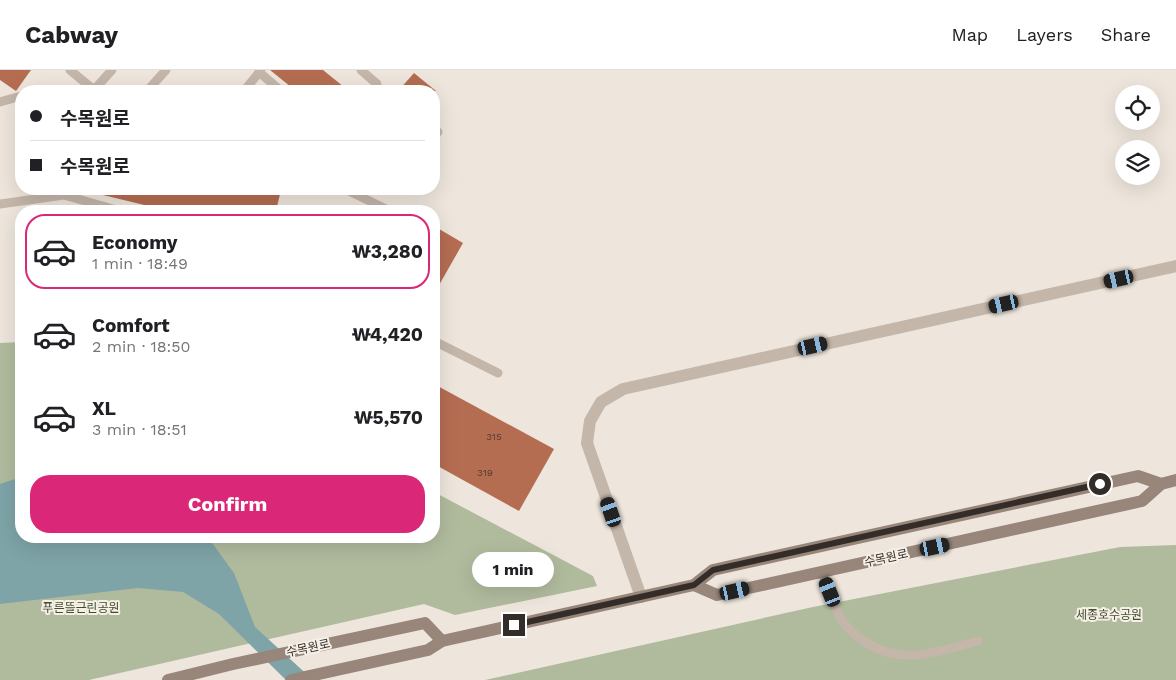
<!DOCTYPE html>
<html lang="en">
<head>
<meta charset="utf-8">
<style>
	:root { --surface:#fff; --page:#f6f6f6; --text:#202124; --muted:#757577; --line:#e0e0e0; --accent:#db2777 }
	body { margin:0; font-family:"Work Sans","Noto Sans KR",sans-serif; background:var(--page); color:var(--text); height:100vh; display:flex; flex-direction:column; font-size:19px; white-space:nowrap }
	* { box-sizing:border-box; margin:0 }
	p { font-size:16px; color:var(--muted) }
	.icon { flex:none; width:28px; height:28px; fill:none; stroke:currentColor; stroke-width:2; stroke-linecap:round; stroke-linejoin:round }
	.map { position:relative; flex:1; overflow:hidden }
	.drawer { position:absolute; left:15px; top:135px; width:425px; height:338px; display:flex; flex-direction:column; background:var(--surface); border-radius:20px; box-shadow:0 5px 20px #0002 }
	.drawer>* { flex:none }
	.banner { position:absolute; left:15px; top:15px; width:425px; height:110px; border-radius:20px; box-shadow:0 5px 20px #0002; display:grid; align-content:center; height:110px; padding:0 15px; background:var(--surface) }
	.buttons { position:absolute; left:1115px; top:15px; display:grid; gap:10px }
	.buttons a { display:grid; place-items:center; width:45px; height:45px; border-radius:50%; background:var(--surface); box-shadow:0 5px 20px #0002; font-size:25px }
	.end { position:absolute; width:22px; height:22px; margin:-11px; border:6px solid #332c28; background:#fff; box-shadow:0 0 0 2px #fff }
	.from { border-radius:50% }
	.bubble { position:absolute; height:35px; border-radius:18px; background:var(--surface); box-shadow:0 5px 20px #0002; font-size:16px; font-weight:700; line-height:35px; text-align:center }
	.car { position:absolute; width:15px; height:30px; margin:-15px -8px; border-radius:6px; box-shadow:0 0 4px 1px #0007; background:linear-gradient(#222 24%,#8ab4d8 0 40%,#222 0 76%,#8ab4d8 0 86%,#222 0) }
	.banner b { display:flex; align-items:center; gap:18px; height:48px; font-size:19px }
	.banner b+b { border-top:1px solid var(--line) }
	.banner i { width:12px; height:12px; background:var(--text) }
	ul { padding:9px 0 0; list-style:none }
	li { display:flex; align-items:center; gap:15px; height:75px; margin:0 10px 8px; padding:0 5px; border:2px solid transparent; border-radius:20px }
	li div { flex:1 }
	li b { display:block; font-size:19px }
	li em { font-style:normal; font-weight:700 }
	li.current { border-color:var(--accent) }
	li>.icon { width:45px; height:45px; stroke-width:1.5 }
	.action { display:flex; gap:10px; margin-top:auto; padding:10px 15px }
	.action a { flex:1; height:58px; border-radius:20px; background:var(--accent); color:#fff; font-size:20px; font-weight:700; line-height:58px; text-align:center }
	header { display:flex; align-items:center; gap:30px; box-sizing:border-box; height:70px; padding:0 25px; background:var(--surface); border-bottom:1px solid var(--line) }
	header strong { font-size:24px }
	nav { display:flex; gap:28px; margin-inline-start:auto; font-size:18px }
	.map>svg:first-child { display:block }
	.green { fill:#b0bb9e }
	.water { fill:#7ea4a7 }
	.building { fill:#b56d52 }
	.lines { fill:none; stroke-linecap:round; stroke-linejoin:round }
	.lane { stroke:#c4b6a9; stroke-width:9 }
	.street { stroke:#c4b6a9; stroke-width:12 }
	.secondary { stroke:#98867b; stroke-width:12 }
	.route { stroke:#332c28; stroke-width:6 }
	.labels { text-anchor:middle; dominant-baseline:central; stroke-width:4; stroke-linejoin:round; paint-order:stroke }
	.number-label { font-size:10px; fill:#543c32 }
	.street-label { font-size:12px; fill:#332c28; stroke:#f6f0e7 }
	.park-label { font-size:12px; fill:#424e2f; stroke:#f6f0e7 }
</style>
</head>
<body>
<header>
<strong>Cabway</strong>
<nav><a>Map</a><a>Layers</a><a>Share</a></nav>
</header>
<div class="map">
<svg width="1176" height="610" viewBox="0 0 1176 610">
	<rect width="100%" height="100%" fill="#eee6dc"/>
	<g class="green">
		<path d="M 21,272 L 21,466 L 434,466 L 434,422 L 593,506 L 597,516 L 455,545 L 424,534 L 89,610 L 0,610 L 0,273 Z"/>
		<path d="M 1176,475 L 1176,610 L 485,610 L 813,537 L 1120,477 Z"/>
	</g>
	<path class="water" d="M 15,409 L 21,409 L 21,466 L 207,466 L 234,503 L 255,557 L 313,610 L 286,610 L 219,544 L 183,522 L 138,518 L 0,534 L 0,414 Z"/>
	<g class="building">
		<path d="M 0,0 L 31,0 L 16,21 L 0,10 Z"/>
		<path d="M 270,0 L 323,0 L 349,21 L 296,21 Z"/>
		<path d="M 414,3 L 436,21 L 398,21 Z"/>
		<path d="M 103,119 L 258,119 L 280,124 L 276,141 L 169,141 L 103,125 Z"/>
		<path d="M 434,156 L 463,173 L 434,224 Z"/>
		<path d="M 434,314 L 554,379 L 519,441 L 434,394 Z"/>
	</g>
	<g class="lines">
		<g class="lane">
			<path d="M 70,0 L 94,20"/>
			<path d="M 361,0 L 377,14"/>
			<path d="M 259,2 L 281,21"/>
			<path d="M 93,21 L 112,0"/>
			<path d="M 147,21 L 166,0"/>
			<path d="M 244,21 L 261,0"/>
			<path d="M 0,32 L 21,26"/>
			<path d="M 434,67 L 438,62"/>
			<path d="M 345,119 L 388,140"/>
			<path d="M 0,134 L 64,125 L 120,141"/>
			<path d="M 434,271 L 498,303"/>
			<path d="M 822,502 C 828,517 833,535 841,549 C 848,560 858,568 870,575 C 906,595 940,581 978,571"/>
		</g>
		<path class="street" d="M 641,527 L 587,373 L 590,351 L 601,332 L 623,319 L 1176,196"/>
		<g class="secondary">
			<path d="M 694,515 L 717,525 L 1142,431 L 1161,414 L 1176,410"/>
			<path d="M 168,610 L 233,594 L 425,553 L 442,571"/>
			<path d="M 291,610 L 428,580 L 442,571 L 694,515 L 713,500 L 1138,406 L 1161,414"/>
		</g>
	</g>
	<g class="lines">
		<path class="route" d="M 514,555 L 694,515 L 713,500 L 1100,414"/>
	</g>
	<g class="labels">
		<g class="number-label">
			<text x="494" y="366">315</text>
			<text x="485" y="402">319</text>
		</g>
		<g class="street-label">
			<text transform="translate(886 488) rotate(-12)">수목원로</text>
			<text transform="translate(308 578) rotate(-12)">수목원로</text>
		</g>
		<g class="park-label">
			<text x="81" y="538">푸른뜰근린공원</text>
			<text x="1109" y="545">세종호수공원</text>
		</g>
	</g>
</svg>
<div class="buttons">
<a><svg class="icon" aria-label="locate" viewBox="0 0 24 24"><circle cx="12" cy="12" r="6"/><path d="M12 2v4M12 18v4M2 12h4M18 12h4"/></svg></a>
<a><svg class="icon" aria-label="layers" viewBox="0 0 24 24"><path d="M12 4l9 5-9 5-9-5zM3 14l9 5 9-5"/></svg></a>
</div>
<i class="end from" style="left:1100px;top:414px"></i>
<i class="end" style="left:514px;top:555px"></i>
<div class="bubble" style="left:472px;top:482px;width:82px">1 min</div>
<i class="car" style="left:1119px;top:209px;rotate:257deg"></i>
<i class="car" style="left:1004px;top:234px;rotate:257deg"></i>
<i class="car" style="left:813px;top:276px;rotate:77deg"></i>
<i class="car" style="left:611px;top:442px;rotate:341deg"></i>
<i class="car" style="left:935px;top:477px;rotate:78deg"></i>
<i class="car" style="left:735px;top:521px;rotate:77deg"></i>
<i class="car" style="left:830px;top:522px;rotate:338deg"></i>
<div class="banner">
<b><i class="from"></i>수목원로</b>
<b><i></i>수목원로</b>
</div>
<section class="drawer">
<ul>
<li class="current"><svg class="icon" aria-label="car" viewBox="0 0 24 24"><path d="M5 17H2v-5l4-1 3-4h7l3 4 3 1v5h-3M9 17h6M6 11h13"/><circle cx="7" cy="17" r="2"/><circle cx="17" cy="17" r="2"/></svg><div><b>Economy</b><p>1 min · 18:49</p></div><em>₩3,280</em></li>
<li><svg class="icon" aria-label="car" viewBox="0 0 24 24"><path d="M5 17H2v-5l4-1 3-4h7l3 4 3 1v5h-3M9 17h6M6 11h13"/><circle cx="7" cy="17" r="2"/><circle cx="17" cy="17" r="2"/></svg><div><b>Comfort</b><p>2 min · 18:50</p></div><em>₩4,420</em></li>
<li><svg class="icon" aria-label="car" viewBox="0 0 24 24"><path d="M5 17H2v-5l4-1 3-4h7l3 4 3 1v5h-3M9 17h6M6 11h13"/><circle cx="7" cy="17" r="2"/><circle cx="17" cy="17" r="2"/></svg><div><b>XL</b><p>3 min · 18:51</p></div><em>₩5,570</em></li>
</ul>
<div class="action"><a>Confirm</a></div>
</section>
</div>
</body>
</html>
